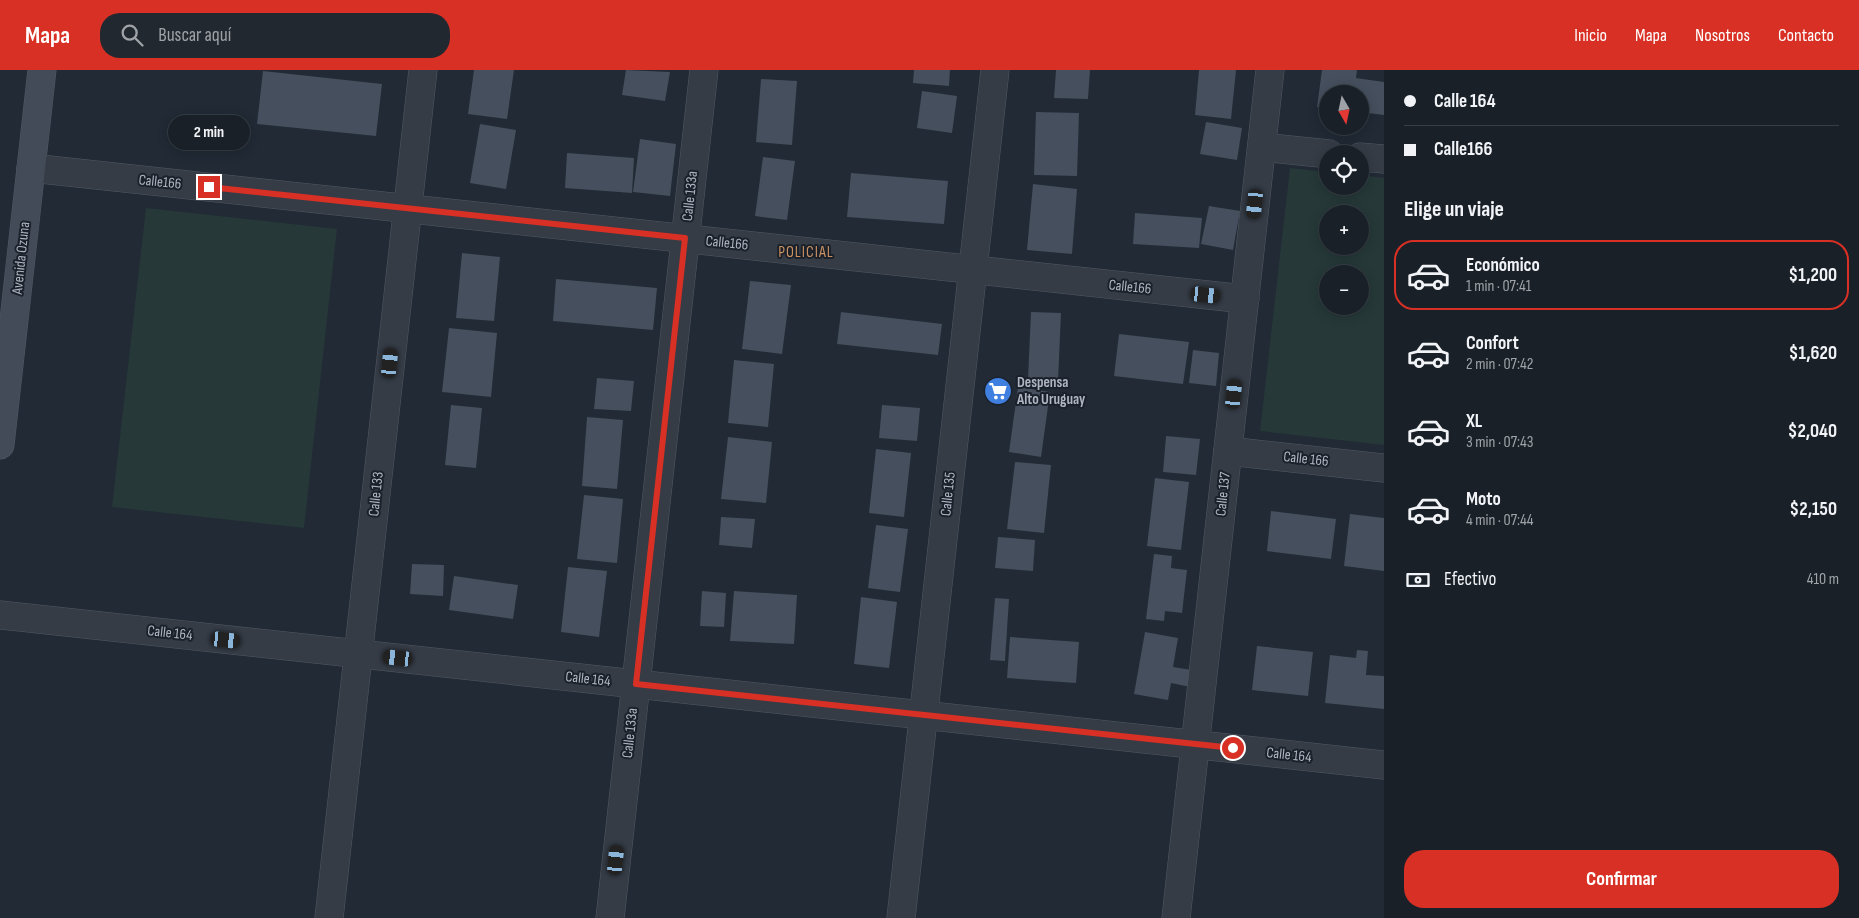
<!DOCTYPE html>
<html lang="es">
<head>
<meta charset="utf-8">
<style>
	:root { --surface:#192028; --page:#222830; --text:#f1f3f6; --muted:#9fa3a8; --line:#373e45; --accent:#d93025 }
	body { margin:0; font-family:"Sofia Sans Condensed",sans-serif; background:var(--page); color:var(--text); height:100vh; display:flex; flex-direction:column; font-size:19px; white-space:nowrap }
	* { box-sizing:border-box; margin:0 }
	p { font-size:16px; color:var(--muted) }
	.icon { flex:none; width:28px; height:28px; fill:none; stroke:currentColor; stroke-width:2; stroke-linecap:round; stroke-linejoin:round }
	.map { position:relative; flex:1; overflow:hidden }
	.details { display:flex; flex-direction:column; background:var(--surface); width:475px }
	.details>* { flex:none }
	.top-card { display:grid; align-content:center; height:110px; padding:0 20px; background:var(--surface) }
	.needle { width:32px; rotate:171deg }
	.tools { position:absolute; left:1319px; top:15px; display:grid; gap:10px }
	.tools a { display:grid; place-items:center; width:50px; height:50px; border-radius:50%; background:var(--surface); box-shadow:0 2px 12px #0003,0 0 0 1px var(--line); font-size:25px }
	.end { position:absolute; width:22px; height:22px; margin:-11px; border:6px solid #d93025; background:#fff; box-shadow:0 0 0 2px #fff }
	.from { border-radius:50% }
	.bubble { position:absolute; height:35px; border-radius:18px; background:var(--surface); box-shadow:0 2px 12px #0003,0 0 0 1px var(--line); font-size:16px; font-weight:700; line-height:35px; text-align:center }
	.car { position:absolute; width:15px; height:30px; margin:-15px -8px; border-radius:6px; box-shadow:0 0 4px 1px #0007; background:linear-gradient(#222 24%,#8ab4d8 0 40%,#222 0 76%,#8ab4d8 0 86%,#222 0) }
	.top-card b { display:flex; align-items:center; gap:18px; height:48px; font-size:19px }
	.top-card b+b { border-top:1px solid var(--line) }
	.top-card i { width:12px; height:12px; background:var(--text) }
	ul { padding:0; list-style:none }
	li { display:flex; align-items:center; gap:15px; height:70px; margin:0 10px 8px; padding:0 10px; border:2px solid transparent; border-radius:20px }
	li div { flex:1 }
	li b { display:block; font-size:19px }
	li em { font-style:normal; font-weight:700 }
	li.active { border-color:var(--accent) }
	li>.icon { width:45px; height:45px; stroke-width:1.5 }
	h2 { padding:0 20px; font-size:22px; line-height:60px }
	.pay { display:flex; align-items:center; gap:12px; height:55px; padding:0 20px; font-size:19px }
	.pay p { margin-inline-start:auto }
	.button { display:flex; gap:10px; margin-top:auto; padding:10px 20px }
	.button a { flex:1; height:58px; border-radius:20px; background:var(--accent); color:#fff; font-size:20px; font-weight:700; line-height:58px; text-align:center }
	header { display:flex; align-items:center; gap:30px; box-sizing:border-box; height:70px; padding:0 25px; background:var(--accent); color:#fff }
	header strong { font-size:24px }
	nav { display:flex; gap:28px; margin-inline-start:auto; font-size:18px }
	.search { width:350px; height:45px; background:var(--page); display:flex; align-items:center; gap:12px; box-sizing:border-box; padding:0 18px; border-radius:20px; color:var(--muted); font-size:19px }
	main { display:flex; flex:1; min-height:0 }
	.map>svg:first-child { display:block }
	.green { fill:#263838; fill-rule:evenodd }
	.building { fill:#454f5d }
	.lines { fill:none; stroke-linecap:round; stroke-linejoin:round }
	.street-casing { stroke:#525964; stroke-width:29 }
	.secondary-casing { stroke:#525964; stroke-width:29 }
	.street { stroke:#353c46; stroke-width:28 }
	.secondary { stroke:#434b59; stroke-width:28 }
	.route { stroke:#d93025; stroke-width:6 }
	.labels { text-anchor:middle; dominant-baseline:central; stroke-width:4; stroke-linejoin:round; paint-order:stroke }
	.street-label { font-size:15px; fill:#afb6c3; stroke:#1a212a }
	.poi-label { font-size:15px; font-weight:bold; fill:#afb6c3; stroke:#1a212a; text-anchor:start }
	.neighbourhood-label { font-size:16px; letter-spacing:1px; fill:#cb9162; stroke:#1a212a }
</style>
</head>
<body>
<header>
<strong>Mapa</strong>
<div class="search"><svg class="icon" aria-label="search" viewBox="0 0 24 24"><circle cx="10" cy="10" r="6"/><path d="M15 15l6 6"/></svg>Buscar aquí</div>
<nav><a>Inicio</a><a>Mapa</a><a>Nosotros</a><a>Contacto</a></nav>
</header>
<main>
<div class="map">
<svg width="1384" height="848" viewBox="0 0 1384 848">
	<rect width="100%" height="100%" fill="#212a35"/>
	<g class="green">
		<path d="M 1290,98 L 1327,102 L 1328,116 L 1360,116 L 1360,105 L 1384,108 L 1384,375 L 1260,361 ZM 1328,144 L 1360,144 L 1360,176 L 1328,176 ZM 1328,204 L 1360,204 L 1360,236 L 1328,236 Z"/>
		<path d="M 146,138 L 337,159 L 304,458 L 112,437 Z"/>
	</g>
	<g class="building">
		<path d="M 474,0 L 514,0 L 507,49 L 468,44 Z"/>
		<path d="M 626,0 L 670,2 L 665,31 L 622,25 Z"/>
		<path d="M 914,0 L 950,0 L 949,16 L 913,13 Z"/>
		<path d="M 1056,0 L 1090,0 L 1088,29 L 1054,28 Z"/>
		<path d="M 1199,0 L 1236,0 L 1231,49 L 1195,45 Z"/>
		<path d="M 1322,0 L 1357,0 L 1356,8 L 1384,12 L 1384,45 L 1360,42 L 1360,24 L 1328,24 L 1328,38 L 1317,37 Z"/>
		<path d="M 263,1 L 382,14 L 376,66 L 257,54 Z"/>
		<path d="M 761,9 L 797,11 L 792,75 L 756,72 Z"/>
		<path d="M 922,21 L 957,26 L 952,63 L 917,58 Z"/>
		<path d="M 1036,42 L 1079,43 L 1077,106 L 1034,105 Z"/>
		<path d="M 1206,52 L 1242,58 L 1237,90 L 1200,84 Z"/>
		<path d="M 480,54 L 516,60 L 506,119 L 470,113 Z"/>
		<path d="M 640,69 L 676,74 L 670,126 L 633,122 Z"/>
		<path d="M 567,83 L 634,88 L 632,123 L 565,118 Z"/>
		<path d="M 763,87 L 795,91 L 787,150 L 755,146 Z"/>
		<path d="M 851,103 L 948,111 L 944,154 L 847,147 Z"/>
		<path d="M 1033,114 L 1077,119 L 1072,184 L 1027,180 Z"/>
		<path d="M 1209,136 L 1240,141 L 1233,180 L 1201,174 Z"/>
		<path d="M 1135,143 L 1202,148 L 1199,178 L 1133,174 Z"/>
		<path d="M 462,183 L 500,187 L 494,251 L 456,248 Z"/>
		<path d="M 556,209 L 657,218 L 653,260 L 553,251 Z"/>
		<path d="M 750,211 L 791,215 L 782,284 L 742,279 Z"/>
		<path d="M 841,242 L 942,254 L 938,285 L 837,274 Z"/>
		<path d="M 1031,242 L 1061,243 L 1058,311 L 1028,309 Z"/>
		<path d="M 449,258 L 497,263 L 491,327 L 442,322 Z"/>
		<path d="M 1119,264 L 1189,272 L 1183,314 L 1114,306 Z"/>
		<path d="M 1193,280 L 1219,283 L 1216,316 L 1189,313 Z"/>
		<path d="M 734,290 L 774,294 L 768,357 L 728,353 Z"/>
		<path d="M 597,308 L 634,311 L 631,341 L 594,339 Z"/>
		<path d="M 1018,317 L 1050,322 L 1041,387 L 1009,382 Z"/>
		<path d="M 451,335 L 482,338 L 476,398 L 445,395 Z"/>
		<path d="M 882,335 L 920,338 L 917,371 L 879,368 Z"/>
		<path d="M 587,347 L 623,350 L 617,419 L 582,416 Z"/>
		<path d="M 1166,366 L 1200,369 L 1196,405 L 1163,402 Z"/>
		<path d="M 728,367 L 772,372 L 766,433 L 721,429 Z"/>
		<path d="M 876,379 L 911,383 L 904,447 L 869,443 Z"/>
		<path d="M 1015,392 L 1051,395 L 1044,463 L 1007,459 Z"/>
		<path d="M 1155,408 L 1189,412 L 1181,480 L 1147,476 Z"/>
		<path d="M 584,425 L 623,429 L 617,493 L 577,489 Z"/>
		<path d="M 1271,441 L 1336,449 L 1331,489 L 1267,481 Z"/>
		<path d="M 1350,444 L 1384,448 L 1384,501 L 1344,496 Z"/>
		<path d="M 721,447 L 755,449 L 752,478 L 719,475 Z"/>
		<path d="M 876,455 L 908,459 L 900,522 L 868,518 Z"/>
		<path d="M 998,467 L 1035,470 L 1033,501 L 995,498 Z"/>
		<path d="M 1154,484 L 1172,486 L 1171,498 L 1187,500 L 1182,543 L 1165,541 L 1164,551 L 1146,549 Z"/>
		<path d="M 412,494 L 444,495 L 443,526 L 410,524 Z"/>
		<path d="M 568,497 L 607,501 L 599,567 L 561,562 Z"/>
		<path d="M 454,506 L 518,515 L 513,549 L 449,540 Z"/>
		<path d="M 702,521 L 726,523 L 724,557 L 700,556 Z"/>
		<path d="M 734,521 L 797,525 L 794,574 L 730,571 Z"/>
		<path d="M 861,527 L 897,532 L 889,598 L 854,594 Z"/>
		<path d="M 995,528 L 1009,529 L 1005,591 L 990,590 Z"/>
		<path d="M 1145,562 L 1178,568 L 1173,597 L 1198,601 L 1195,618 L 1171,613 L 1168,630 L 1134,624 Z"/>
		<path d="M 1010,567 L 1079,572 L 1076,613 L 1007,608 Z"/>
		<path d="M 1257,576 L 1313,582 L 1308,626 L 1252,620 Z"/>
		<path d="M 1357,580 L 1368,581 L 1366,605 L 1384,606 L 1384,639 L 1325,633 L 1330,585 L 1356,588 Z"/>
	</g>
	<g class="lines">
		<g class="street-casing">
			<g id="street">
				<path d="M 1262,77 L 1329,84"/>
				<path d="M 1360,87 L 1384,89"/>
				<path d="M 31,98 L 1245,229"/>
				<path d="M 1228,381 L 1384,398"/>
				<path d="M 0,545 L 1384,695"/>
				<path d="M 329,848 L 423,0"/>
				<path d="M 610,848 L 704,0"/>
				<path d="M 901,848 L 995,0"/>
				<path d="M 1176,848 L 1270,0"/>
			</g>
		</g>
		<g class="secondary-casing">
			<path id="secondary" d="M 0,375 L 42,0"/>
		</g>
		<use href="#street" class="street"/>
		<use href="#secondary" class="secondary"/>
	</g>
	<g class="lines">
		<path class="route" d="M 209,117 L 685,168 L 636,614 L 1233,678"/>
	</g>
	<defs>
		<g id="supermarket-disc" transform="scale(1.4375)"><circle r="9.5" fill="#3f7fe0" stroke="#1a212a"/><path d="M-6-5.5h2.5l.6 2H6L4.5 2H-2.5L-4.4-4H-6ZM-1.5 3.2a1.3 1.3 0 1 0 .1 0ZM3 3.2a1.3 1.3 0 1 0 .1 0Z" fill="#fff"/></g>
	</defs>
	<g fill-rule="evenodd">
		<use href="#supermarket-disc" x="998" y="321"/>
	</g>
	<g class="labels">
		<g class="street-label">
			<text transform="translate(160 112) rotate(6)">Calle166</text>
			<text transform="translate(690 126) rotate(-84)">Calle 133a</text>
			<text transform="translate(727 173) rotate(6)">Calle166</text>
			<text transform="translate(21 188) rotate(-84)">Avenida Ozuna</text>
			<text transform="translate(1130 217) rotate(6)">Calle166</text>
			<text transform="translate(1306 389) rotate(6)">Calle 166</text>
			<text transform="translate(376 424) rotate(-84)">Calle 133</text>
			<text transform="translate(948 424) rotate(-84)">Calle 135</text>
			<text transform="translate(1223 424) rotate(-84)">Calle 137</text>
			<text transform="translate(170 563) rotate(6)">Calle 164</text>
			<text transform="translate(588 609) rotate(6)">Calle 164</text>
			<text transform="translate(630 663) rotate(-84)">Calle 133a</text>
			<text transform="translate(1289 685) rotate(6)">Calle 164</text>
		</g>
		<g class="poi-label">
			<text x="1017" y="312">Despensa<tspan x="1017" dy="17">Alto Uruguay</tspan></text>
		</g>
		<g class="neighbourhood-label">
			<text x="806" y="182">POLICIAL</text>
		</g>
	</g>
</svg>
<div class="tools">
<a><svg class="needle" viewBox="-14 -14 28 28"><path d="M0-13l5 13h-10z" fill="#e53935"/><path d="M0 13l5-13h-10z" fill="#9fa3a8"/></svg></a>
<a><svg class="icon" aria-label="locate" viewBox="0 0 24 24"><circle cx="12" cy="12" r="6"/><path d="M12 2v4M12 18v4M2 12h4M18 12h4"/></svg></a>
<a>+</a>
<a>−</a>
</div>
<i class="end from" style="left:1233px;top:678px"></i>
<i class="end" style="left:209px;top:117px"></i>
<div class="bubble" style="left:168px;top:45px;width:82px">2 min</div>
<i class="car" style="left:1255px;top:134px;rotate:186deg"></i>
<i class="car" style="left:1206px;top:225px;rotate:96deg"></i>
<i class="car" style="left:390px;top:293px;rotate:6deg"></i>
<i class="car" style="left:1234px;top:324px;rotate:6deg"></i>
<i class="car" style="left:226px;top:570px;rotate:96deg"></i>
<i class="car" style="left:398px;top:588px;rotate:276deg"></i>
<i class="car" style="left:616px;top:790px;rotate:6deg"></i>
</div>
<section class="details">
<div class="top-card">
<b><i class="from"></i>Calle 164</b>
<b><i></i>Calle166</b>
</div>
<h2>Elige un viaje</h2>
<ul>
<li class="active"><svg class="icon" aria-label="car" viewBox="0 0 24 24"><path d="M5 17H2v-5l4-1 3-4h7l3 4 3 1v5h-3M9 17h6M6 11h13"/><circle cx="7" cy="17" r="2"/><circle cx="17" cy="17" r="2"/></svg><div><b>Económico</b><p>1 min · 07:41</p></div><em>$1,200</em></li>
<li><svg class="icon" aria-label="car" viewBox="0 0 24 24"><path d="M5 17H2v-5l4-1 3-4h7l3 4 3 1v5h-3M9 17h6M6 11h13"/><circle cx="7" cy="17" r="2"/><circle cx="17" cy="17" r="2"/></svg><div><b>Confort</b><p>2 min · 07:42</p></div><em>$1,620</em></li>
<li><svg class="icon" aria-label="car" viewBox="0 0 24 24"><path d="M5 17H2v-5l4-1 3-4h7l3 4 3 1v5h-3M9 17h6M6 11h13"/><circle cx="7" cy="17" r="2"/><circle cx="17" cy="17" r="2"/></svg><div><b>XL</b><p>3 min · 07:43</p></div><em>$2,040</em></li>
<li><svg class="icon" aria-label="car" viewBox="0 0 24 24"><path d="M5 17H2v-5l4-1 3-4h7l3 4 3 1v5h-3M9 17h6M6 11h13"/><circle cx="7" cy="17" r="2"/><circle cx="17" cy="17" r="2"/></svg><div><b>Moto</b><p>4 min · 07:44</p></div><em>$2,150</em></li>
</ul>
<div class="pay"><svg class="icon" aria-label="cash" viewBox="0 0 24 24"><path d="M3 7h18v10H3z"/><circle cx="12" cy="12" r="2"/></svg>Efectivo<p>410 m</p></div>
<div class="button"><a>Confirmar</a></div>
</section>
</main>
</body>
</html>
